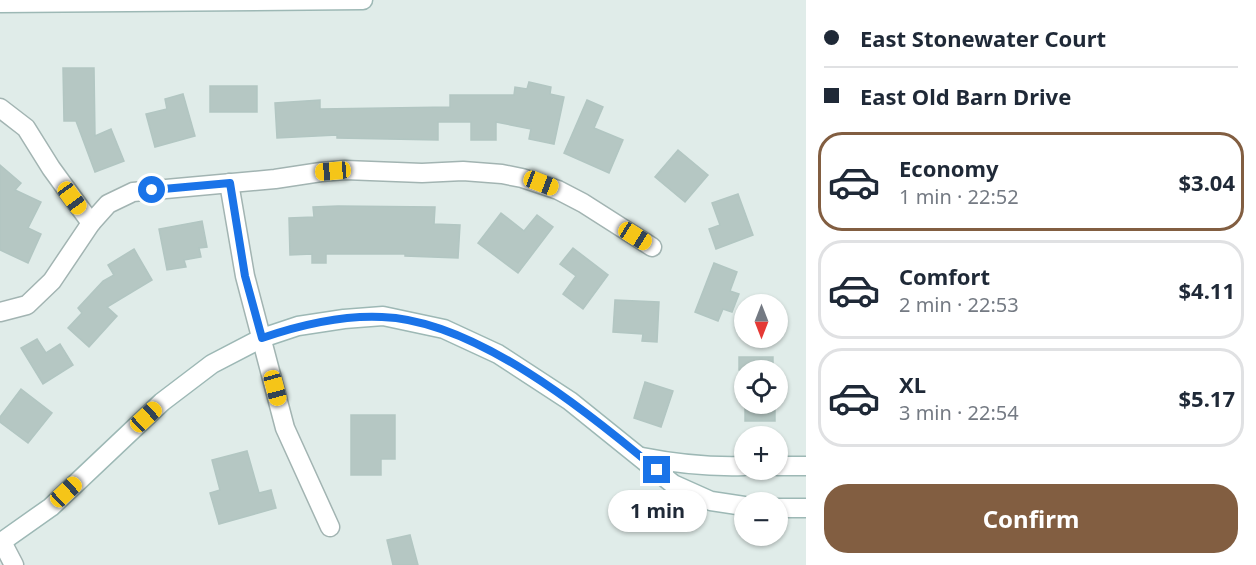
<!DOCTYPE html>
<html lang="en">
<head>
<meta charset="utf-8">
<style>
	:root { --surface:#fff; --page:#f6f6f7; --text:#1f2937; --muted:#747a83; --line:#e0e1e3; --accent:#825e41 }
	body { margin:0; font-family:"Noto Sans",sans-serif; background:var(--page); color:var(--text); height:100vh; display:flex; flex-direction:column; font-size:22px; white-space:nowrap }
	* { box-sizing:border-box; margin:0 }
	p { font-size:20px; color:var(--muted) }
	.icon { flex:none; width:33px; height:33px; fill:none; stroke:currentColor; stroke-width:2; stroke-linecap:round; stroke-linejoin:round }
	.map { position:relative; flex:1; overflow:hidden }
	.panel { display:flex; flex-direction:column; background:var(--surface); width:450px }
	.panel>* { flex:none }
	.top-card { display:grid; align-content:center; height:132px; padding:0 18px; background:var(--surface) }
	.needle { width:39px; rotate:180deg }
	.buttons { position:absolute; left:734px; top:294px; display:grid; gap:12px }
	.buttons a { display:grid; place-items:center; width:54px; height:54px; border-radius:50%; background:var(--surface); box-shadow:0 2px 4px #0004; font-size:30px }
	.end { position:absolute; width:27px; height:27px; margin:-14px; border:8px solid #1a73e8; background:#fff; box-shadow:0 0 0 3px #fff }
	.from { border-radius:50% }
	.bubble { position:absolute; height:42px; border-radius:21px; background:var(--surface); box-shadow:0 2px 4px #0004; font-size:20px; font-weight:700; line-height:42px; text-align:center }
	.car { position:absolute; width:18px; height:36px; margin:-18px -9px; border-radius:8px; box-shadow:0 0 4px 2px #0007; background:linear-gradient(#f5c518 24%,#345 0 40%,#f5c518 0 76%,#345 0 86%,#f5c518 0) }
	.top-card b { display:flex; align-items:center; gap:21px; height:57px; font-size:22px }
	.top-card b+b { border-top:2px solid var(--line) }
	.top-card i { width:15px; height:15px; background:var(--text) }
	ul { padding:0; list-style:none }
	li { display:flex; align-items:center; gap:18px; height:99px; margin:0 12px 9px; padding:0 6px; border:3px solid var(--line); border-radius:24px }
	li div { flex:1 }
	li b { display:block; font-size:22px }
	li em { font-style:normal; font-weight:700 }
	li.selected { border-color:var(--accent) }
	li>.icon { width:54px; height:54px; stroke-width:1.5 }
	.action { display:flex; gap:12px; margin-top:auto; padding:12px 18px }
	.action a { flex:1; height:69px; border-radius:24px; background:var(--accent); color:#fff; font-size:24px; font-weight:700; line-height:69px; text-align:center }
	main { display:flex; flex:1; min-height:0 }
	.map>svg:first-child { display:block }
	.building { fill:#b5c7c3; stroke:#b2c6c2; stroke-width:1.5 }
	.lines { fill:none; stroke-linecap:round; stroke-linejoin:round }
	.street-casing { stroke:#a2b4b2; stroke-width:21 }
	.secondary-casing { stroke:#9db8b5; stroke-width:21 }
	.street { stroke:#fff; stroke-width:18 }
	.secondary { stroke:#fff; stroke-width:18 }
	.route { stroke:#1a73e8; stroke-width:8 }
</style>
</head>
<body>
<main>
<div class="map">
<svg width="806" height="565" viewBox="0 0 806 565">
	<rect width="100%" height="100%" fill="#e0ece9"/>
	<g class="building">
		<path d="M 63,68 L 94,68 L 95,136 L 111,129 L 124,161 L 95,172 L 76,121 L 64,121 Z"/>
		<path d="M 529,82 L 551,87 L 550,94 L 564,97 L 554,144 L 529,139 L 531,129 L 496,122 L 496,140 L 471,140 L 471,122 L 438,122 L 438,140 L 337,138 L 337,135 L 277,138 L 275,103 L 320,100 L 320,109 L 450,107 L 450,95 L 514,95 L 515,87 L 527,89 Z"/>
		<rect x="210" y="86" width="47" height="26"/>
		<path d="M 183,94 L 195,136 L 155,147 L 146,114 L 167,109 L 165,99 Z"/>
		<path d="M 587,100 L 603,107 L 594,128 L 623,140 L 609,173 L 564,153 Z"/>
		<path d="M 678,150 L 708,175 L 685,202 L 655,177 Z"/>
		<path d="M 0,165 L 21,183 L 15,190 L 41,202 L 28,228 L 41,234 L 28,263 L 0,250 Z"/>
		<path d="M 738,194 L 753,235 L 716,249 L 709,229 L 720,225 L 712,203 Z"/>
		<path d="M 338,206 L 435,207 L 434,224 L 460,225 L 458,258 L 405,256 L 405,254 L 326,254 L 326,263 L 312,263 L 312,254 L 290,255 L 289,218 L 314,217 L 313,207 Z"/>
		<path d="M 501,213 L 524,231 L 537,215 L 553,227 L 518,273 L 478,243 Z"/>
		<path d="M 202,221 L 207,247 L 199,248 L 201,257 L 184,260 L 186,267 L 167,270 L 159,229 Z"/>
		<path d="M 573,248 L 608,275 L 583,309 L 563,294 L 576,276 L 560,264 Z"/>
		<path d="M 134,249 L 152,280 L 107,307 L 117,316 L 89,347 L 68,328 L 82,313 L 78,308 L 103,281 L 114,275 L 108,265 Z"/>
		<path d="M 714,263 L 737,272 L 730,291 L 739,294 L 732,312 L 723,309 L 718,321 L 695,312 Z"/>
		<path d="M 615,300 L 659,302 L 657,342 L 642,341 L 643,334 L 613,332 Z"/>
		<path d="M 37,339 L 46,353 L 60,344 L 73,365 L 43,384 L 21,348 Z"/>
		<rect x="739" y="357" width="34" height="13"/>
		<path d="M 645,382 L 673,391 L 661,427 L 634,418 Z"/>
		<path d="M 21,389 L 52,413 L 28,443 L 0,422 L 0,417 Z"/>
		<rect x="745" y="404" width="30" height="17"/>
		<path d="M 351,415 L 395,415 L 395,459 L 381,459 L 381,475 L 351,475 Z"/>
		<path d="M 247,451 L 259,493 L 271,490 L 276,508 L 219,524 L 210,493 L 220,490 L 212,460 Z"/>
		<path d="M 410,535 L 418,565 L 393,565 L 387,540 Z"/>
	</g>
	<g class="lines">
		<g class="street-casing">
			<g id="street">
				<path d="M 0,108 L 26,128 L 51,168 L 91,223"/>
				<path d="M 229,183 L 245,276 L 285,428 L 330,527"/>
				<path d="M 0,312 L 27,305 L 52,281 L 91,223 L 108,204 L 133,192 L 275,179 L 321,172 L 345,170 L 422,173 L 463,171 L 502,174 L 522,178 L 558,190 L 583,203 L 652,247"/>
				<path d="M 2,542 L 14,565"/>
			</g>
		</g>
		<g class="secondary-casing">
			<g id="secondary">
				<path d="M 0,3 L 363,0"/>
				<path d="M 642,457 C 677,464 709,467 744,466"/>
				<path d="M 777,466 L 806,466"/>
				<path d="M 777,508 L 806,508"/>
				<path d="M 0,543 L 51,507 L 162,402 L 212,364 L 262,338 L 298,326 L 344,319 L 383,316 L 444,329 L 498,354 L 570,401 L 673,484 L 711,501 L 744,506"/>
			</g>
		</g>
		<use href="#street" class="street"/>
		<use href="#secondary" class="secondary"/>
	</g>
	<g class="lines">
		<path class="route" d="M 152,190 L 230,183 L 245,276 L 262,338 C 300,325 341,315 382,317 C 475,320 588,412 657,470"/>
	</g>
</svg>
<div class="buttons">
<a><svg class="needle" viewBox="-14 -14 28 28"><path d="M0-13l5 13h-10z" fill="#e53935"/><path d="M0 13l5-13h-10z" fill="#747a83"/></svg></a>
<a><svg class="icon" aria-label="locate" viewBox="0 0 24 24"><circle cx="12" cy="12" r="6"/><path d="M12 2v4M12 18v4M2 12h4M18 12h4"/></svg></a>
<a>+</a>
<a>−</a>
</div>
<i class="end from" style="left:152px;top:190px"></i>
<i class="end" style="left:657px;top:470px"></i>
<div class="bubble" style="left:608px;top:490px;width:99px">1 min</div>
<i class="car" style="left:333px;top:171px;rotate:265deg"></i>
<i class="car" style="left:541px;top:183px;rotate:111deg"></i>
<i class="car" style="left:72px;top:198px;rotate:144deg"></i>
<i class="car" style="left:635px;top:236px;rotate:122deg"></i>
<i class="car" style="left:275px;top:388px;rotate:165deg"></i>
<i class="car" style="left:146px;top:417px;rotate:47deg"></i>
<i class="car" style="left:66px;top:492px;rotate:47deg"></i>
</div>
<section class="panel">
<div class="top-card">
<b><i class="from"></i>East Stonewater Court</b>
<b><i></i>East Old Barn Drive</b>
</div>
<ul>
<li class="selected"><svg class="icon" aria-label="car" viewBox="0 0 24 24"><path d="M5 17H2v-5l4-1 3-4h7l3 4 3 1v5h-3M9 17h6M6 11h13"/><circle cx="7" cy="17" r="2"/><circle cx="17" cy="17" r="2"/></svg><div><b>Economy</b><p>1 min · 22:52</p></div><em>$3.04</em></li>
<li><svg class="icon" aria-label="car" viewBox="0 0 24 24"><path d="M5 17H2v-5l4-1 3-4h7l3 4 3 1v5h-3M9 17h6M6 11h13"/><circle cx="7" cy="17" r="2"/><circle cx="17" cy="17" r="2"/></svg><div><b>Comfort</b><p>2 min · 22:53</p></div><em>$4.11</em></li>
<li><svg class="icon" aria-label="car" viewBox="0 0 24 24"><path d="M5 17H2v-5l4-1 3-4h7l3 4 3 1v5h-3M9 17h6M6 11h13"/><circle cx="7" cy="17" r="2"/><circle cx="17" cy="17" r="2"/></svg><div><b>XL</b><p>3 min · 22:54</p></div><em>$5.17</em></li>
</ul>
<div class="action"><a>Confirm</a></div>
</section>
</main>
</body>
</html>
